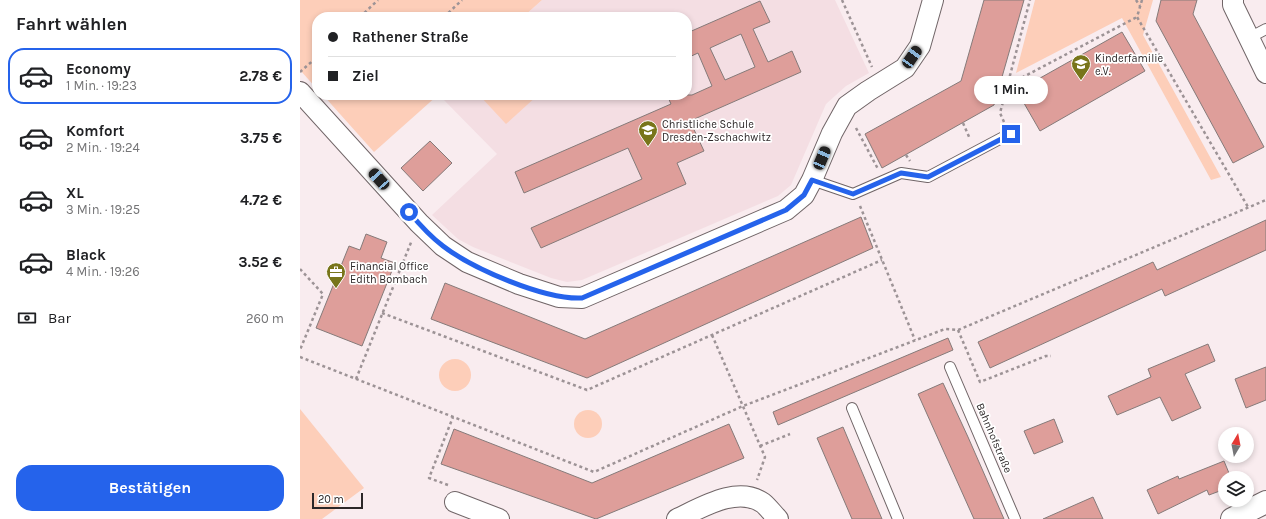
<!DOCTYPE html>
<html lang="de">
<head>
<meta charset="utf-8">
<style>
	:root { --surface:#fff; --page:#f2f2f2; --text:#202124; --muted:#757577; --line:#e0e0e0; --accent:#2563eb }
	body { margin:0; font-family:Karla,sans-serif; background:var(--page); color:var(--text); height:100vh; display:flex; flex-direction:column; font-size:15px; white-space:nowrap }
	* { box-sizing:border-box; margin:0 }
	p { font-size:13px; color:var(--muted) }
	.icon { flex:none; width:22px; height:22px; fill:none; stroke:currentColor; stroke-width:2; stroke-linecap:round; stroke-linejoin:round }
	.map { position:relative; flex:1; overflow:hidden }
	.side { display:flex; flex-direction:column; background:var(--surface); width:300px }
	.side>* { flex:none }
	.hud { position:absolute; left:12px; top:12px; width:380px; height:88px; border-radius:16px; box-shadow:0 2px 6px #0003; display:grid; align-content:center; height:88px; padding:0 16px; background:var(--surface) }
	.needle { width:26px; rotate:10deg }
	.buttons { position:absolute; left:918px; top:427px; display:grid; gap:8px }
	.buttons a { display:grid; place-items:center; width:36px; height:36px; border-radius:50%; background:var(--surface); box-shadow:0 2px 6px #0003; font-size:20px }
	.scale { position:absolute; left:12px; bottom:10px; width:51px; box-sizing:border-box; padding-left:4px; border:2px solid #2c2728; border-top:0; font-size:11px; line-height:14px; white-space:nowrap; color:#2c2728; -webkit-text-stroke:3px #fff; paint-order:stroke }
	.end { position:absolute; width:18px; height:18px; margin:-9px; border:5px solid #2563eb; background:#fff; box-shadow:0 0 0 2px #fff }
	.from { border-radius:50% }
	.bubble { position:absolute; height:28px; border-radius:14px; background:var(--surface); box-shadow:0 2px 6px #0003; font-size:13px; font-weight:700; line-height:28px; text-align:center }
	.car { position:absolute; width:12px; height:24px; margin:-12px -6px; border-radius:5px; box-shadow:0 0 3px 1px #0007; background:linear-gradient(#222 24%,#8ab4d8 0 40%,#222 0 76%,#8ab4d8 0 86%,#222 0) }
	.hud b { display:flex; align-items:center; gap:14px; height:38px; font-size:15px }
	.hud b+b { border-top:1px solid var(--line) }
	.hud i { width:10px; height:10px; background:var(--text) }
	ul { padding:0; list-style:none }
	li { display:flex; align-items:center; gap:12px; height:56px; margin:0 8px 6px; padding:0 8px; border:2px solid transparent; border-radius:16px }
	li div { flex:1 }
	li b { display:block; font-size:15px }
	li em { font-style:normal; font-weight:700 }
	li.selected { border-color:var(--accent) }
	li>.icon { width:36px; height:36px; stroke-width:1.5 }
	h2 { padding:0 16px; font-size:18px; line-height:48px }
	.pay { display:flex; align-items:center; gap:10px; height:44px; padding:0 16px; font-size:15px }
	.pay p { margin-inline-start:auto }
	.primary-button { display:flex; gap:8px; margin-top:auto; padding:8px 16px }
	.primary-button a { flex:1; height:46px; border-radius:16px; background:var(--accent); color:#fff; font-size:16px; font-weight:700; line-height:46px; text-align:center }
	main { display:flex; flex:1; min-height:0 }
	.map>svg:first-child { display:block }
	.built { fill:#f4dee3 }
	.green { fill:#fdceb9 }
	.building { fill:#de9e9a; stroke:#857a79; fill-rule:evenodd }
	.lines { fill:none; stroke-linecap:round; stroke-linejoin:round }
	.service-casing { stroke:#706567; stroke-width:12 }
	.minor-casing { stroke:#706567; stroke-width:22 }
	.tertiary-casing { stroke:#706567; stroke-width:24 }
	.path { stroke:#9d9396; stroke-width:2.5; stroke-dasharray:3 3; stroke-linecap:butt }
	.service { stroke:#fff; stroke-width:10 }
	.minor { stroke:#fff; stroke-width:20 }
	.tertiary { stroke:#fff; stroke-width:22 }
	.route { stroke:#2563eb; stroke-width:5 }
	.labels { text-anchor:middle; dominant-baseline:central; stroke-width:3.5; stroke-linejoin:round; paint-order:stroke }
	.poi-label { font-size:11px; fill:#2c2728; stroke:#fff; text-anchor:start }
	.street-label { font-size:11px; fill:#2c2728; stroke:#fff }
</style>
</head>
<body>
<main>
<section class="side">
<h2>Fahrt wählen</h2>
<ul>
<li class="selected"><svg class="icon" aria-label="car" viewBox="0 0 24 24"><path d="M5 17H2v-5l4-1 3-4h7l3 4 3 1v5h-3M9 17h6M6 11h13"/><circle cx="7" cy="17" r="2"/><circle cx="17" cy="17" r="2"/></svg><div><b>Economy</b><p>1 Min. · 19:23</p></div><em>2.78 €</em></li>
<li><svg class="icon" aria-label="car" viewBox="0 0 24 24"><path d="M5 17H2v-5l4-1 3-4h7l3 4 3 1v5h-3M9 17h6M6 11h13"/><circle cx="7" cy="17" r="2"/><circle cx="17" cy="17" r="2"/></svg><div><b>Komfort</b><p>2 Min. · 19:24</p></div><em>3.75 €</em></li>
<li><svg class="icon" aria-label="car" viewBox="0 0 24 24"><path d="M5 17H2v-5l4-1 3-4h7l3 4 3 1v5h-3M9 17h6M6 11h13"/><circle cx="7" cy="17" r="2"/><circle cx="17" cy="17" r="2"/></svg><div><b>XL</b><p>3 Min. · 19:25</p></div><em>4.72 €</em></li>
<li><svg class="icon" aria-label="car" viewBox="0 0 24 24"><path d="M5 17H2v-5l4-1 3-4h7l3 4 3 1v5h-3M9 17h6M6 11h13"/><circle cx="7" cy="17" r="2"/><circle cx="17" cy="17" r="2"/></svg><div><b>Black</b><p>4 Min. · 19:26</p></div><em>3.52 €</em></li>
</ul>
<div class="pay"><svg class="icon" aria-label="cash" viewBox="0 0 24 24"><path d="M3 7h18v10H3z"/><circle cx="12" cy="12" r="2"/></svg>Bar<p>260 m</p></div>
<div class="primary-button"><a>Bestätigen</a></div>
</section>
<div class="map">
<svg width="966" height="519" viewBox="0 0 966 519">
	<rect width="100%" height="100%" fill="#f9ecef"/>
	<path class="built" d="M 242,0 L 535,0 L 569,73 L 546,86 L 526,104 L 491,185 L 478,196 L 282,280 L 267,282 L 251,278 L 173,247 L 158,239 L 132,215 L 197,154 L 139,95 L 387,95 L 387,17 L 223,17 Z"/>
	<g class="green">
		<path d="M 0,0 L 242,0 L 223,17 L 17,17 L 17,89 L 0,70 Z"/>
		<path d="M 735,0 L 853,0 L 843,35 L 921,177 L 911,180 L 822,18 L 716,73 Z"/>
		<path d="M 23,95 L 138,95 L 74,152 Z"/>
		<path d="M 179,95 L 238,95 L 206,124 Z"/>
		<circle cx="155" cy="375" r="16"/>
		<path d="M 0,409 L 64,488 L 22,519 L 0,519 Z"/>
		<circle cx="288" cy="424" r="14"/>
	</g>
	<g class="building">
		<path d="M 684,0 L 724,0 L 694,105 L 582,168 L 565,134 L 661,81 Z"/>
		<path d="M 861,0 L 897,0 L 893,14 L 964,147 L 933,163 L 856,21 Z"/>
		<path d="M 460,1 L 470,22 L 453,29 L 468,62 L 492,51 L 501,72 L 390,121 L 404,151 L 377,163 L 386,184 L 241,248 L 231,228 L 342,179 L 328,148 L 224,193 L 215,172 L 371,104 L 367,95 L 392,95 L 412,86 L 398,53 L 387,58 L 387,33 ZM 441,34 L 455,67 L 425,80 L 410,48 Z"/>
		<path d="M 822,32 L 845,71 L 740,131 L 717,91 Z"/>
		<path d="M 130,141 L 152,163 L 123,191 L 101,168 Z"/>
		<path d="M 561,217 L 573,248 L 287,378 L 131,319 L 145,283 L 285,339 Z"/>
		<path d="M 966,220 L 966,250 L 865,296 L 862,289 L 690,368 L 678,342 L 853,262 L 857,270 Z"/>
		<path d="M 66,234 L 87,242 L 81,258 L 95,263 L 62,346 L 16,328 L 49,246 L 60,250 Z"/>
		<path d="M 648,338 L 653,350 L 478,425 L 473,412 Z"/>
		<path d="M 908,344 L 915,361 L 885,374 L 901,408 L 872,421 L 860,397 L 817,415 L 808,396 L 851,377 L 848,369 Z"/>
		<path d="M 966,367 L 966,400 L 946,408 L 935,379 Z"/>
		<path d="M 643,383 L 668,437 L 704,519 L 674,519 L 618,394 Z"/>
		<path d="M 754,419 L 763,442 L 734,454 L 724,431 Z"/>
		<path d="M 429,424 L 444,458 L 296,519 L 141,464 L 154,429 L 292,483 Z"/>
		<path d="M 543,427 L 551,446 L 582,519 L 552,519 L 517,438 Z"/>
		<path d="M 924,461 L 931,478 L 925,478 L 925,489 L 909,495 L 907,490 L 858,514 L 847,490 L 878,476 L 879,479 Z"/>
		<path d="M 793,497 L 803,519 L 743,519 Z"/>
	</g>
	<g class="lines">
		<g class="service-casing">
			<g id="service">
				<path d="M 949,38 L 966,29"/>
				<path d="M 512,180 L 553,194 L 601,173 L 628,177 L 711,133"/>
				<path d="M 650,367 L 715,519"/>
				<path d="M 552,408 L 598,519"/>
			</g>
		</g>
		<g class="minor-casing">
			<g id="minor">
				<path d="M 933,0 L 933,5 L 966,73"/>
				<path d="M 0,92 L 119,223 L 143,246 L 167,262 L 219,284 L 259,297 L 282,298 L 486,210 L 504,195 L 512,180 L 532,133 L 547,106 L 568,91 L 605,68 L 620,46 L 633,0"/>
				<path d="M 155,502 L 199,519"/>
				<path d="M 377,519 C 401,508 437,485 463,503 C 468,507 473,514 478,519"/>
			</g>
		</g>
		<g class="tertiary-casing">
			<path id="tertiary" d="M 932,519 L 966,502"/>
		</g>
		<g class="path">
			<path d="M 542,0 L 572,67"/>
			<path d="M 836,0 L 840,6"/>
			<path d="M 842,0 L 837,17 L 948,207"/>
			<path d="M 60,17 L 78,0"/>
			<path d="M 144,17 L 162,0"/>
			<path d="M 0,72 L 17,57"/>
			<path d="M 706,86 L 837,17"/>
			<path d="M 704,122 L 700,113 L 730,0"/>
			<path d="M 663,123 L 670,139"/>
			<path d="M 556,128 L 578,169"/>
			<path d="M 606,155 L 610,161"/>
			<path d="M 560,206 L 615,340"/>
			<path d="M 0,269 L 23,294 L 0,350"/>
			<path d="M 82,313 L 287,390 L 582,260"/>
			<path d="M 658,330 L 680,382 L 746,356 L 751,356"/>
			<path d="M 412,335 L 465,457 L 457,480"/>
			<path d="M 0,357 L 294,472 L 443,406 L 645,329 L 658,330 L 966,200"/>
			<path d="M 56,379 L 112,240"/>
			<path d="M 460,446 L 490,434"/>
			<path d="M 148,485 L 129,478 L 153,417"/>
		</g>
		<use href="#service" class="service"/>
		<use href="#minor" class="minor"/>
		<use href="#tertiary" class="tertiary"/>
	</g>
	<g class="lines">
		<path class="route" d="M 109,212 C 119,224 131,237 143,246 C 173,269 245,300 282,298 L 486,210 L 504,195 L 512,180 L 553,194 L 601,173 L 628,177 L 711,134"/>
	</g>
	<defs>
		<g id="school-pin" transform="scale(1)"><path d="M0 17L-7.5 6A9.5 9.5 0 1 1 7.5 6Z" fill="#78751a" stroke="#fff"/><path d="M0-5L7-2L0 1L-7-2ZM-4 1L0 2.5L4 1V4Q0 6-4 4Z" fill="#fff"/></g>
		<g id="office-pin" transform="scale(1)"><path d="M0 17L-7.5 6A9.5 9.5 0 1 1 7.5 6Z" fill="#78751a" stroke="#fff"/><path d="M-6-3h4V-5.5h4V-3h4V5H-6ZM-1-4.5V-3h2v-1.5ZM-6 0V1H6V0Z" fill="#fff"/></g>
	</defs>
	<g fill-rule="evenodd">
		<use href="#school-pin" x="781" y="64"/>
		<use href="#school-pin" x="348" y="130"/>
		<use href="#office-pin" x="36" y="272"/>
	</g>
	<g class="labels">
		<g class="poi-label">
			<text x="795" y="58">Kinderfamilie<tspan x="795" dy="13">e.V.</tspan></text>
			<text x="362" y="124">Christliche Schule<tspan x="362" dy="13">Dresden-Zschachwitz</tspan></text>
			<text x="50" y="266">Financial Office<tspan x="50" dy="13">Edith Bombach</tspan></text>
		</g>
		<g class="street-label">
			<text transform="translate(694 438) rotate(67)">Bahnhofstraße</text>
		</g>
	</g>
</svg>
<div class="buttons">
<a><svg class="needle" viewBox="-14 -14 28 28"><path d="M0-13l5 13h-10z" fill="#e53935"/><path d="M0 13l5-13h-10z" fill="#757577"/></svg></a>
<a><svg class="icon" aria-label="layers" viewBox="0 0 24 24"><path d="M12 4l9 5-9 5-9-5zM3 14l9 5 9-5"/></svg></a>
</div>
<div class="scale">20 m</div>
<i class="end from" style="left:109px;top:212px"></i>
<i class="end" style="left:711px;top:134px"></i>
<div class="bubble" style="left:674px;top:76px;width:74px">1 Min.</div>
<i class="car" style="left:612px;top:57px;rotate:35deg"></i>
<i class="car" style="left:522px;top:158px;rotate:23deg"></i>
<i class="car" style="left:79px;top:179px;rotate:318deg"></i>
<div class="hud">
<b><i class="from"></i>Rathener Straße</b>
<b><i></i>Ziel</b>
</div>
</div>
</main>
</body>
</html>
